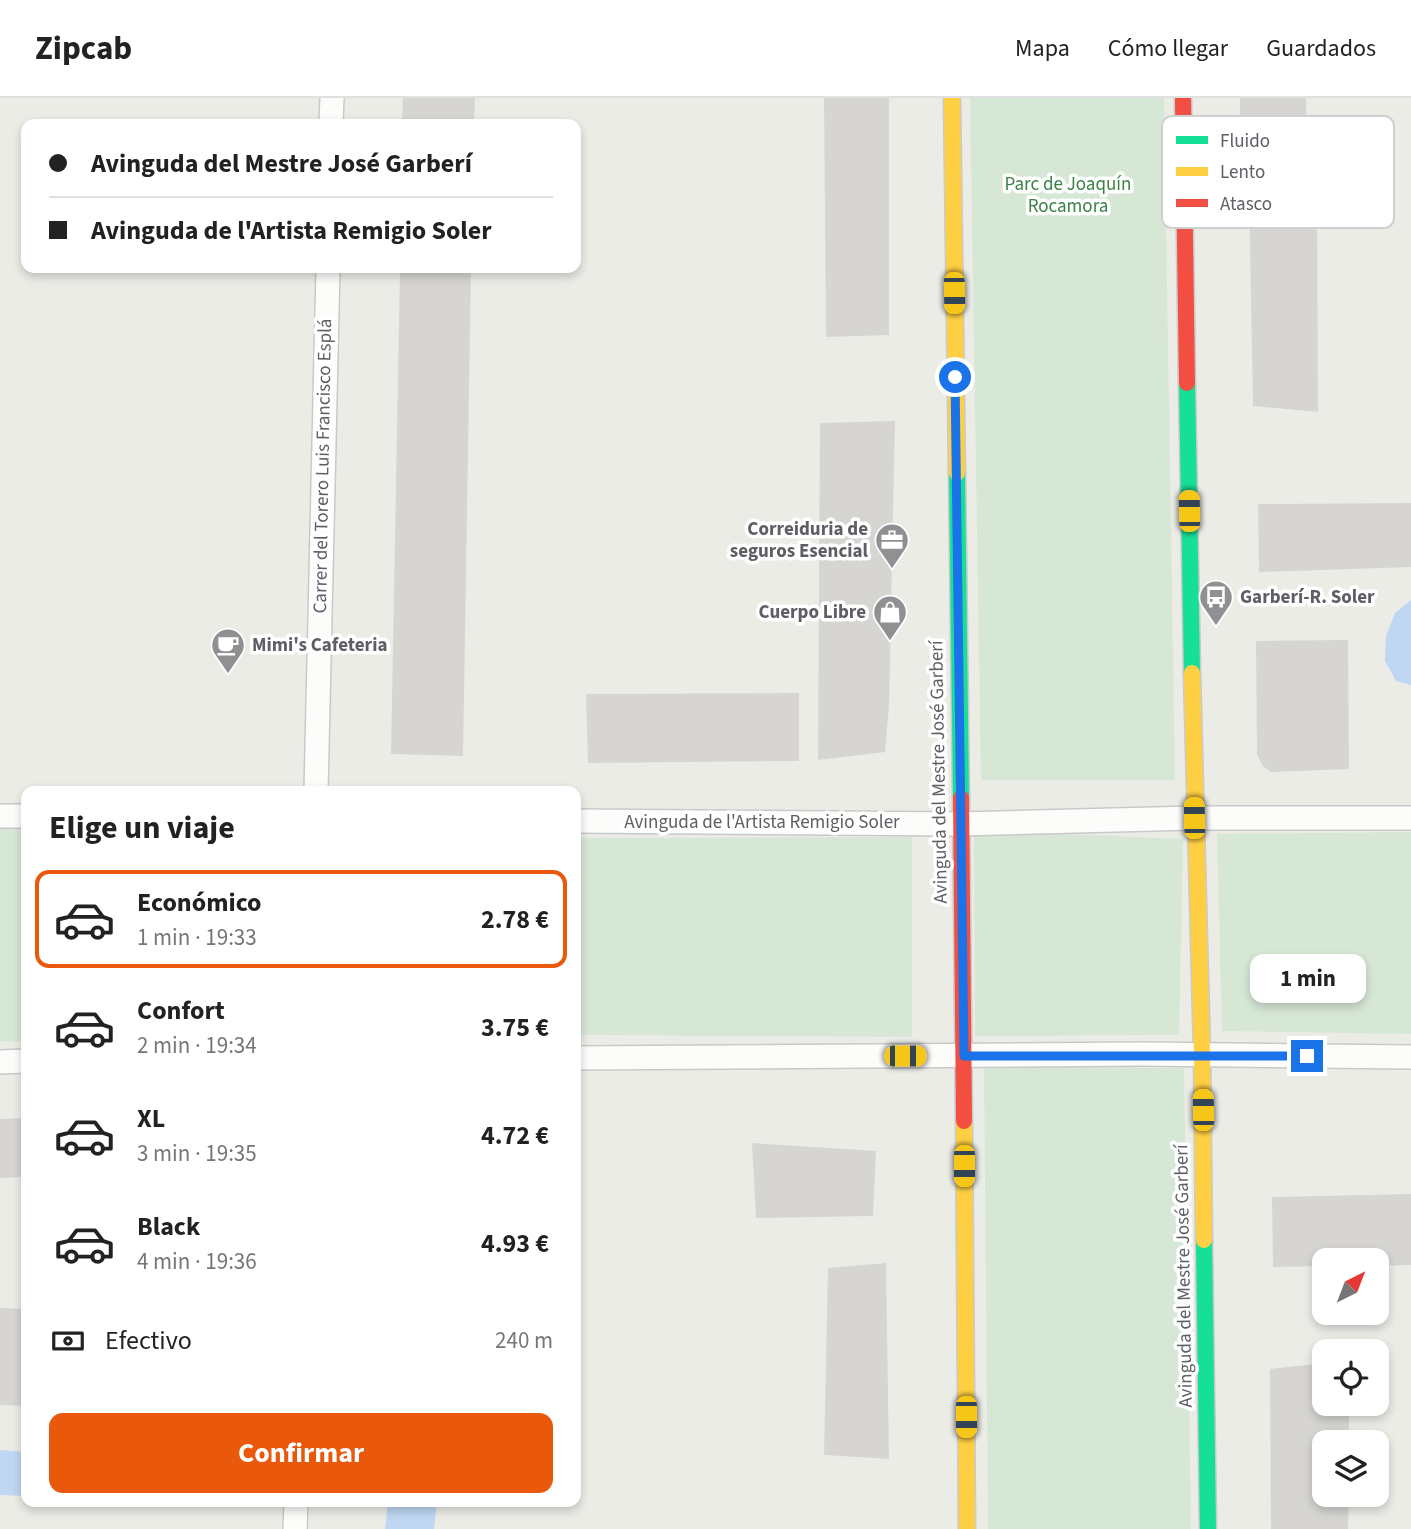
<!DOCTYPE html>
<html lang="es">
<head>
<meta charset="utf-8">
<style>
	:root { --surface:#fff; --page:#f6f6f6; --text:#222; --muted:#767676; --line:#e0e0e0; --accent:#ea580c }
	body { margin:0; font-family:"Source Sans 3",sans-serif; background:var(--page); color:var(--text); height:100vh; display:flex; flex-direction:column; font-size:26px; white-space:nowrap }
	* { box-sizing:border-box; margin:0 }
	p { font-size:23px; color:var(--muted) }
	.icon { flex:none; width:38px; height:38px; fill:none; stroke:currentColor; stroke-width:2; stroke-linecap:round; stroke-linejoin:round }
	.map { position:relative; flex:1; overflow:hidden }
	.details { position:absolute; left:21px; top:688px; width:560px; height:721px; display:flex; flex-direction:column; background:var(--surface); border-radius:14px; box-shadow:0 4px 10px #0003 }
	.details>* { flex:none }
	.hud { position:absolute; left:21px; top:21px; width:560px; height:154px; border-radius:14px; box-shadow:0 4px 10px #0003; display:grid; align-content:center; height:154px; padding:0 28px; background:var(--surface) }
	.needle { width:46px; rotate:42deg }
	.buttons { position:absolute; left:1312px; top:1150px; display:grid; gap:14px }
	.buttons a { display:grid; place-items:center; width:77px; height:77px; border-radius:14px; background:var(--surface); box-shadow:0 4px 10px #0003; font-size:35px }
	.end { position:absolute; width:32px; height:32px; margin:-16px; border:9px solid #1a73e8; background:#fff; box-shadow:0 0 0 4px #fff }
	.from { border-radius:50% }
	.bubble { position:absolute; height:49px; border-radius:14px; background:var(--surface); box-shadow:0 4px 10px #0003; font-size:23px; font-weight:700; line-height:49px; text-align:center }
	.car { position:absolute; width:21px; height:42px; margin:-21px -10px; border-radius:9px; box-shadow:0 0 5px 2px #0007; background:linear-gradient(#f5c518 24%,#345 0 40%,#f5c518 0 76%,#345 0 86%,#f5c518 0) }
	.hud b { display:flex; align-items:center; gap:24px; height:66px; font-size:26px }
	.hud b+b { border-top:2px solid var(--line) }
	.hud i { width:18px; height:18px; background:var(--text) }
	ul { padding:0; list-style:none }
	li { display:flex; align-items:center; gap:21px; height:98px; margin:0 14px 10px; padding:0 14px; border:4px solid transparent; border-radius:14px }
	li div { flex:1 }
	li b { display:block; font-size:26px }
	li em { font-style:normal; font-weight:700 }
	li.selected { border-color:var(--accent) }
	li>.icon { width:63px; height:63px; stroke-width:1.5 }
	h2 { padding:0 28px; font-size:32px; line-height:84px }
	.pay { display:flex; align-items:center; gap:18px; height:77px; padding:0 28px; font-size:26px }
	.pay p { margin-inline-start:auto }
	.primary-button { display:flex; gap:14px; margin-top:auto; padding:14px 28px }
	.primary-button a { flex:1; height:80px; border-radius:14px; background:var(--accent); color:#fff; font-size:28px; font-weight:700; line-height:80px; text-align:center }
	header { display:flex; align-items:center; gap:42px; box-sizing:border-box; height:98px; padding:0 35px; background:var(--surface); border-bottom:2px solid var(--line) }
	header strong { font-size:33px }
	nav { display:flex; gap:38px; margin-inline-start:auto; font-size:24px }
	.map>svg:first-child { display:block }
	.green { fill:#d6e7d5 }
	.water { fill:#bfd7f2 }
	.building { fill:#d6d5d2 }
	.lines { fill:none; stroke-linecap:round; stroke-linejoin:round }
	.street-casing { stroke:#c9c9c9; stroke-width:26 }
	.fast-casing { stroke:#c9caca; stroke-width:19 }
	.slow-casing { stroke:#c9caca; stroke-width:19 }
	.jam-casing { stroke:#c9caca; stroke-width:19 }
	.street { stroke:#fcfcfb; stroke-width:23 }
	.fast { stroke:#16e098; stroke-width:16 }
	.slow { stroke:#ffcf43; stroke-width:16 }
	.jam { stroke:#f24e42; stroke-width:16 }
	.route { stroke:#1a73e8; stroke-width:9 }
	.labels { text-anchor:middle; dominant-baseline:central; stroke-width:7; stroke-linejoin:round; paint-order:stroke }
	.park-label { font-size:19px; fill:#3d8248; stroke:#fff }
	.street-label { font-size:19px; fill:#5d5f64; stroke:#fff }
	.poi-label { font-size:19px; font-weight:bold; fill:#5d5f64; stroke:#fff; text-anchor:end }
	.key { fill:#fff; stroke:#cecfd0; stroke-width:2 }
	.key-label { font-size:19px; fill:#5d5f64 }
</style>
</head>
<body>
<header>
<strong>Zipcab</strong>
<nav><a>Mapa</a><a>Cómo llegar</a><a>Guardados</a></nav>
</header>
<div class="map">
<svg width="1411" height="1431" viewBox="0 0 1411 1431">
	<rect width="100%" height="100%" fill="#ecece7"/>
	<g class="green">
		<path d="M 970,0 L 1164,0 L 1175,682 L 981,682 Z"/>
		<path d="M 0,730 L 26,730 L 26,944 L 0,943 Z"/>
		<path d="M 1019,734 L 1183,741 L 1179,937 L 975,938 L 974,736 Z"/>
		<path d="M 1411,734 L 1411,936 L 1222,933 L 1217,736 Z"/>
		<path d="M 912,739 L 912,939 L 576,937 L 576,740 Z"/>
		<path d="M 984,969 L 1184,970 L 1191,1431 L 988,1431 Z"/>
	</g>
	<g class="water">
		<path d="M 1411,502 L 1411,587 L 1396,583 L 1385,563 L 1386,538 L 1395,515 Z"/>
		<path d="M 0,1352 L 26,1354 L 26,1398 L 0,1397 Z"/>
		<path d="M 388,1404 L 437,1404 L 434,1431 L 385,1431 Z"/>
	</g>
	<g class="building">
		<path d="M 403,0 L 475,0 L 474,26 L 402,26 Z"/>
		<path d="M 824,0 L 889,0 L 889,237 L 826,239 Z"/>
		<path d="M 1240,0 L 1306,0 L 1306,42 L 1240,44 Z"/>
		<path d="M 1249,95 L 1317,97 L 1318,314 L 1253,308 Z"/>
		<path d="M 400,170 L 471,170 L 463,658 L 391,656 Z"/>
		<path d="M 895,323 L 889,608 L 885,654 L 818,662 L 820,325 Z"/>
		<path d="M 1411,405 L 1411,469 L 1259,474 L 1258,406 Z"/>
		<path d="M 1348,542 L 1349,671 L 1271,674 L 1263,668 L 1257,656 L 1256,543 Z"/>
		<path d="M 799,595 L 799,663 L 588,665 L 586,596 Z"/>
		<path d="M 26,1020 L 26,1079 L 0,1080 L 0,1021 Z"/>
		<path d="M 752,1045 L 876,1053 L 873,1118 L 756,1120 Z"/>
		<path d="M 1411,1096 L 1411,1167 L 1377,1168 L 1377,1162 L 1325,1162 L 1325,1168 L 1273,1169 L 1272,1099 Z"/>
		<path d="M 886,1165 L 889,1361 L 824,1357 L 828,1170 Z"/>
		<path d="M 0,1210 L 26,1211 L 26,1308 L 0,1307 Z"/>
		<path d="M 1315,1266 L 1314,1288 L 1325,1289 L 1325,1306 L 1349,1306 L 1349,1344 L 1325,1344 L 1325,1396 L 1349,1396 L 1348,1431 L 1271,1431 L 1270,1271 Z"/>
	</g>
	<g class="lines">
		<g class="street-casing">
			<g id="street">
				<path d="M 331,26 L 332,0"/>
				<path d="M 316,693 L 328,170"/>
				<path d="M 0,718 L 26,718"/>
				<path d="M 576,723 L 960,726 L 1194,720 L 1411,720"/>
				<path d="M 576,960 L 1143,956 L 1411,959"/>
				<path d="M 0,964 L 26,963"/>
				<path d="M 295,1431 L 296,1404"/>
			</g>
		</g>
		<g class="fast-casing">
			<g id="fast">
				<path d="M 1187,285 L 1192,575"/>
				<path d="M 957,375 L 961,700"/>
				<path d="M 1204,1142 L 1208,1431"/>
			</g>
		</g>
		<g class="slow-casing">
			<g id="slow">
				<path d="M 952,0 L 957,375"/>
				<path d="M 1192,575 L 1202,956 L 1204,1142"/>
				<path d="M 964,1023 L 967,1431"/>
			</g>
		</g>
		<g class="jam-casing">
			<g id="jam">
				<path d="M 1183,0 L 1187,285"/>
				<path d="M 961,700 L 964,1023"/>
			</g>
		</g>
		<use href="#street" class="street"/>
		<use href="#fast" class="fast"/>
		<use href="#slow" class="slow"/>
		<use href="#jam" class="jam"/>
	</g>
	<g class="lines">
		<path class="route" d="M 955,279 L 964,958 L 1307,958"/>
	</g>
	<defs>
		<g id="office-pin" transform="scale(1.75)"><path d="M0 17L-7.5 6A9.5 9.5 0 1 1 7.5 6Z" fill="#8f9092" stroke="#fff"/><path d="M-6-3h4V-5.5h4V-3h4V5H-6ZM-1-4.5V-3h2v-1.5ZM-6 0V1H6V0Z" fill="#fff"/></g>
		<g id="bus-pin" transform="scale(1.75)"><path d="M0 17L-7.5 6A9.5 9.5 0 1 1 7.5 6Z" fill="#8f9092" stroke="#fff"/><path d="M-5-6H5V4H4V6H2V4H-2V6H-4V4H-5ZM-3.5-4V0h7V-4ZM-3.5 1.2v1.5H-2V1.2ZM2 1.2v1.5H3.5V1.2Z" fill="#fff"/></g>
		<g id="shop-pin" transform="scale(1.75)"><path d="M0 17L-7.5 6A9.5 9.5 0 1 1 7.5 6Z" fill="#8f9092" stroke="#fff"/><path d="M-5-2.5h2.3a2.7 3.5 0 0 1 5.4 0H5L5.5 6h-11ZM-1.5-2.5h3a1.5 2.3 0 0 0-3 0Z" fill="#fff"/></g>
		<g id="cafe-pin" transform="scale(1.75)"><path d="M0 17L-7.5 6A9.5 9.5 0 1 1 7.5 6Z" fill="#8f9092" stroke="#fff"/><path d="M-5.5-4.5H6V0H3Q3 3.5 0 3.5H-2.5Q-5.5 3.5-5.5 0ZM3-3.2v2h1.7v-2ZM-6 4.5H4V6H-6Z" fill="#fff"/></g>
	</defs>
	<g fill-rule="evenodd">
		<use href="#office-pin" x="892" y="442"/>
		<use href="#bus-pin" x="1216" y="499"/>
		<use href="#shop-pin" x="890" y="514"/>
		<use href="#cafe-pin" x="228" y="547"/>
	</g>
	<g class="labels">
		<g class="park-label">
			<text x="1068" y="86">Parc de Joaquín<tspan x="1068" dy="22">Rocamora</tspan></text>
		</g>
		<g class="street-label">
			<text transform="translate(323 368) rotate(-89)">Carrer del Torero Luis Francisco Esplá</text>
			<text transform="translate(939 674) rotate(-91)">Avinguda del Mestre José Garberí</text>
			<text x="762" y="724">Avinguda de l'Artista Remigio Soler</text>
			<text transform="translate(1184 1178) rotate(-91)">Avinguda del Mestre José Garberí</text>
		</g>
		<g class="poi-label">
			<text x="868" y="431">Correiduria de<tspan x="868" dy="22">seguros Esencial</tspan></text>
			<text x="1240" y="499" text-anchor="start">Garberí-R. Soler</text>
			<text x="866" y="514">Cuerpo Libre</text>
			<text x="252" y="547" text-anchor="start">Mimi's Cafeteria</text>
		</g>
	</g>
	<rect x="1162" y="18" width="232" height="112" rx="10" class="key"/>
	<rect x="1176" y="38" width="32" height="8" fill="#16e098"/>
	<rect x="1176" y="69" width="32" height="9" fill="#ffcf43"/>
	<rect x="1176" y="101" width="32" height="8" fill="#f24e42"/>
	<g class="key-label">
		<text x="1220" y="49">Fluido</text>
		<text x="1220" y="80">Lento</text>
		<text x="1220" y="112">Atasco</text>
	</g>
</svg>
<div class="buttons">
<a><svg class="needle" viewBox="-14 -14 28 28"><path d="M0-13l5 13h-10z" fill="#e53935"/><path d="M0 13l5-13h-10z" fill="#767676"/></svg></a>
<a><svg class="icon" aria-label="locate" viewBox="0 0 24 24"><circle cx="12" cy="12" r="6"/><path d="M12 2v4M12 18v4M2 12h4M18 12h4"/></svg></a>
<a><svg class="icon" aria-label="layers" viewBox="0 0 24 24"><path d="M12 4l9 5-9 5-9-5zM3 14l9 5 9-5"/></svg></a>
</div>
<i class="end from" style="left:955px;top:279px"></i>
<i class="end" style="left:1307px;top:958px"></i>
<div class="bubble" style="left:1250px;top:856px;width:116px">1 min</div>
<i class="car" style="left:954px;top:195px;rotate:179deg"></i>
<i class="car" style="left:1189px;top:413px;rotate:359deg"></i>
<i class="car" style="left:1194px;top:720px;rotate:359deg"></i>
<i class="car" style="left:905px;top:958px;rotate:90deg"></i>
<i class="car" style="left:1203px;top:1012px;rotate:359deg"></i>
<i class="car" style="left:964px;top:1068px;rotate:180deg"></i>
<i class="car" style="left:966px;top:1319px;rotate:180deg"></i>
<div class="hud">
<b><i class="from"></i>Avinguda del Mestre José Garberí</b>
<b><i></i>Avinguda de l'Artista Remigio Soler</b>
</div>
<section class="details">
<h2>Elige un viaje</h2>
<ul>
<li class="selected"><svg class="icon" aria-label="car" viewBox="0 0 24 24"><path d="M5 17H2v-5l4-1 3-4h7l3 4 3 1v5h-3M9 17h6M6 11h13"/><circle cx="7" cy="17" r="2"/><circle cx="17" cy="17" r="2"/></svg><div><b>Económico</b><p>1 min · 19:33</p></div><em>2.78 €</em></li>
<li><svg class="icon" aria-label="car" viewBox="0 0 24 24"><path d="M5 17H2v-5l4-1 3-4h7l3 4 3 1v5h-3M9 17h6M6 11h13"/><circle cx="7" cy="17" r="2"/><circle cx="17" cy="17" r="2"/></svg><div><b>Confort</b><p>2 min · 19:34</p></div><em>3.75 €</em></li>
<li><svg class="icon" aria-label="car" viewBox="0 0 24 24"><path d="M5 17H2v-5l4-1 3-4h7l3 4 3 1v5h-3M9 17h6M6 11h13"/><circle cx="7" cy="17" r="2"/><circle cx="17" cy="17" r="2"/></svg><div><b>XL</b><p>3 min · 19:35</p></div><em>4.72 €</em></li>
<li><svg class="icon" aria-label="car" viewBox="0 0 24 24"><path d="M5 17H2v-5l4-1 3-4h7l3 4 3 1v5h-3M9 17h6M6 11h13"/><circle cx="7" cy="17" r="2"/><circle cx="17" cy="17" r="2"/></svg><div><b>Black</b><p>4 min · 19:36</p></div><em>4.93 €</em></li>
</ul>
<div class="pay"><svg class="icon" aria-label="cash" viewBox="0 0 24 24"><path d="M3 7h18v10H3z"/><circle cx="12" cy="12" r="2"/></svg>Efectivo<p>240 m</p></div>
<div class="primary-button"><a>Confirmar</a></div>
</section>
</div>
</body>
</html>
